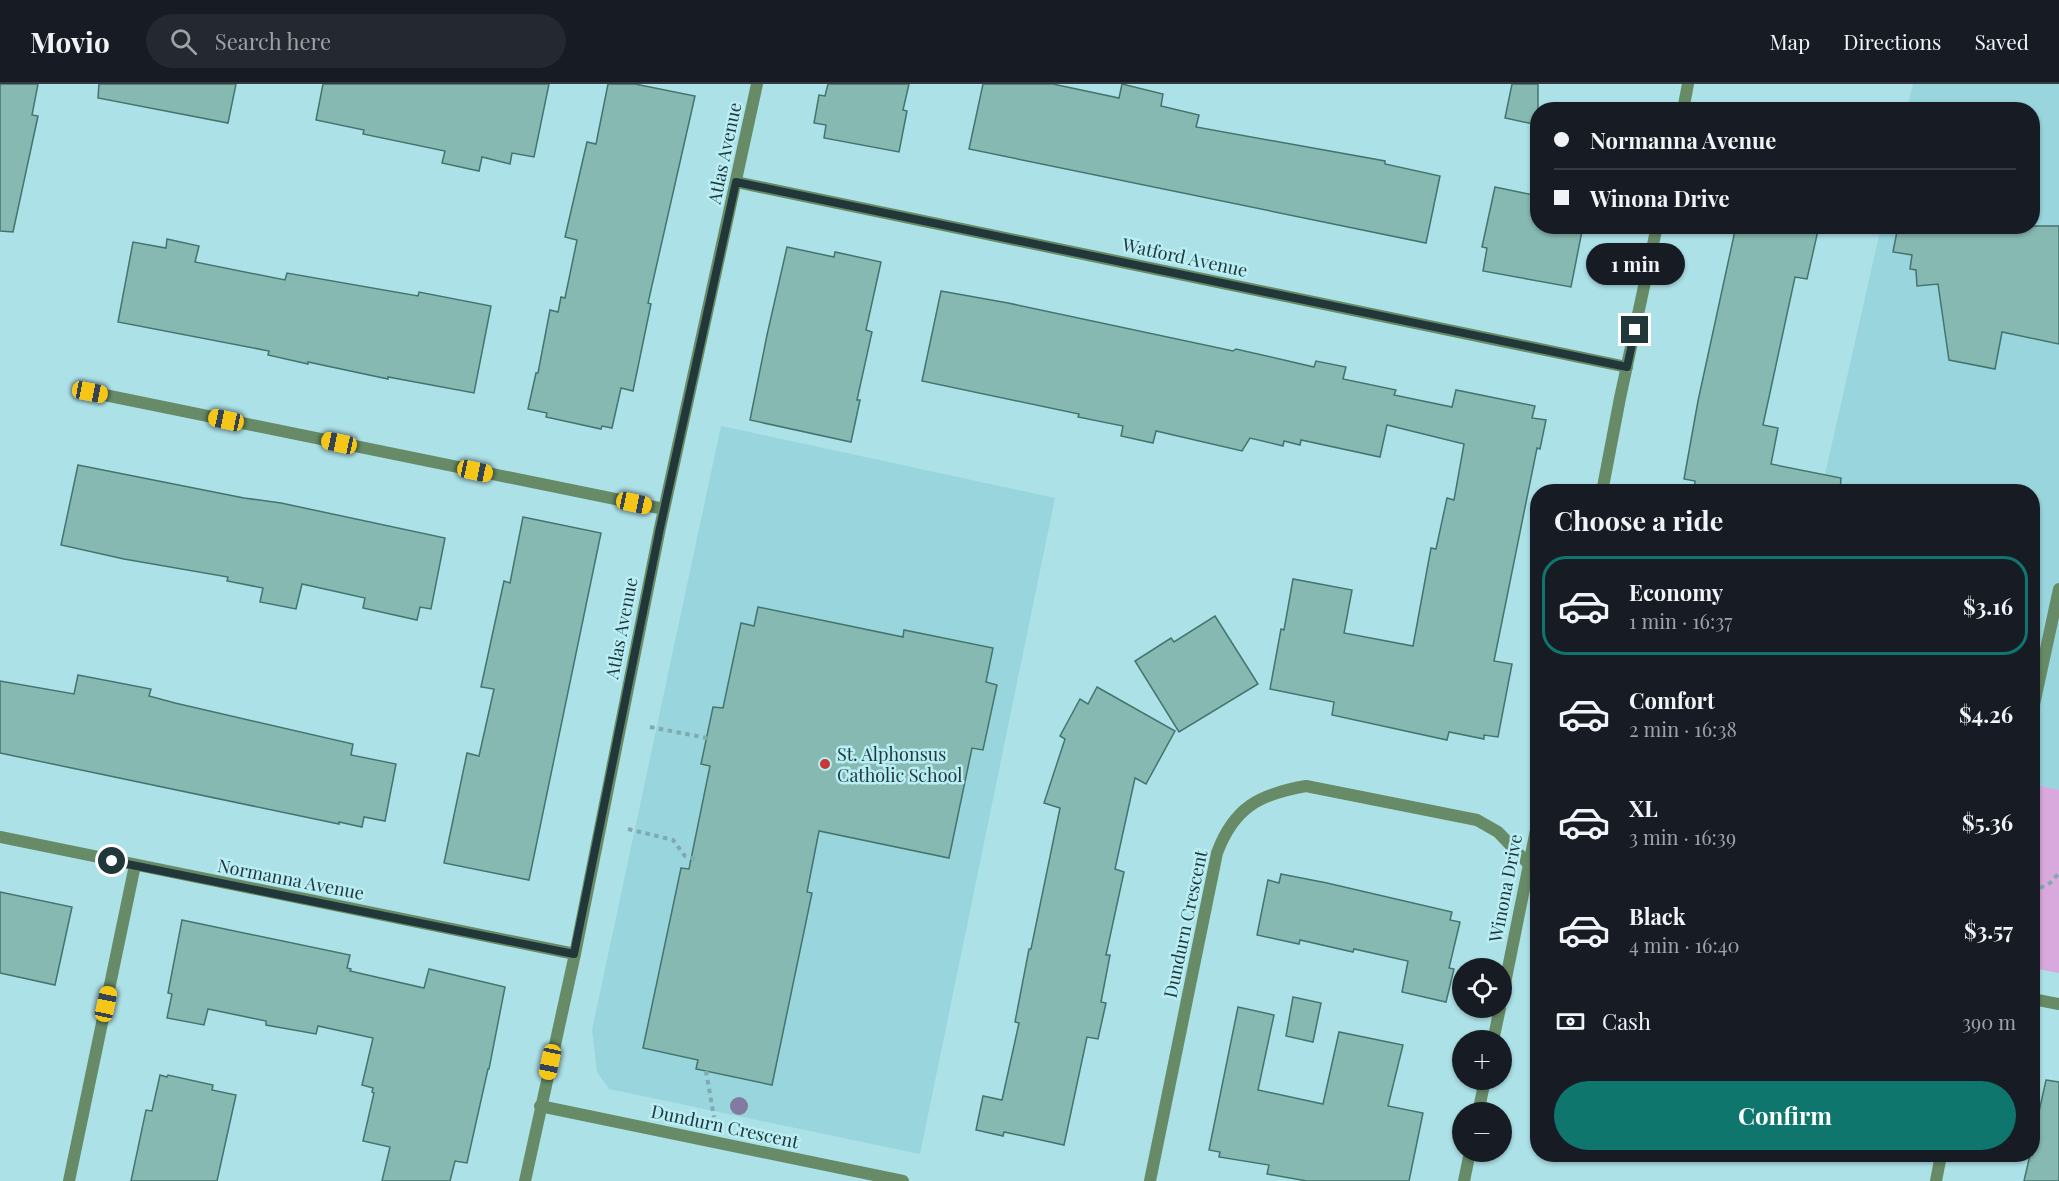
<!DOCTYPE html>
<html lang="en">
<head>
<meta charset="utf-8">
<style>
	:root { --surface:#171b24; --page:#242831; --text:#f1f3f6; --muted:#9ea1a6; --line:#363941; --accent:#0f766e }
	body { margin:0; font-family:"Playfair Display",serif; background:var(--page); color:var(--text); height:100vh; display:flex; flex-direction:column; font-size:22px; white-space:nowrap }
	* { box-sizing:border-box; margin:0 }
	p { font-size:20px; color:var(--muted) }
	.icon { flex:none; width:33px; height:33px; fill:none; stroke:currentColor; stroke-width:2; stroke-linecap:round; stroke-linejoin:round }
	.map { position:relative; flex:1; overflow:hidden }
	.drawer { position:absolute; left:1530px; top:400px; width:510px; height:678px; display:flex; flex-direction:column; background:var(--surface); border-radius:24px; box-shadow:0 2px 4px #0004 }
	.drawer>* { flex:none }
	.banner { position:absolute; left:1530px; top:18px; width:510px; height:132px; border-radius:24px; box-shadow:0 2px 4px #0004; display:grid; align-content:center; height:132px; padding:0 24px; background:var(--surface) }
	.tools { position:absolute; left:1452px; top:874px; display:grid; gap:12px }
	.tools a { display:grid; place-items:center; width:60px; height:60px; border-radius:50%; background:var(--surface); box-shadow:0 2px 4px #0004; font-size:30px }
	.end { position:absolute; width:27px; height:27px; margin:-14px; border:8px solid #22373a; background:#fff; box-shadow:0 0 0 3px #fff }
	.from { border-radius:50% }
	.bubble { position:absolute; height:42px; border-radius:21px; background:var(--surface); box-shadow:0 2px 4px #0004; font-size:20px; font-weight:700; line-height:42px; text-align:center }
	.car { position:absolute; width:18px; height:36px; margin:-18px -9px; border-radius:8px; box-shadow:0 0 4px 2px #0007; background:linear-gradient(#f5c518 24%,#345 0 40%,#f5c518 0 76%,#345 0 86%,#f5c518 0) }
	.banner b { display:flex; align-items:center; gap:21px; height:57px; font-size:22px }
	.banner b+b { border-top:2px solid var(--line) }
	.banner i { width:15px; height:15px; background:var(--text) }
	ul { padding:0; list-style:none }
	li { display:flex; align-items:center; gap:18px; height:99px; margin:0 12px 9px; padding:0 12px; border:3px solid transparent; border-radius:24px }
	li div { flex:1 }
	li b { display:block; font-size:22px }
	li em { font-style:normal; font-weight:700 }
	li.selected { border-color:var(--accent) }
	li>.icon { width:54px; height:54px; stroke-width:1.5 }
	h2 { padding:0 24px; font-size:27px; line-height:72px }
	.pay { display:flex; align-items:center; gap:15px; height:66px; padding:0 24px; font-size:22px }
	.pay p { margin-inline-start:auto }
	.button { display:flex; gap:12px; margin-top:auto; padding:12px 24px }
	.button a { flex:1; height:69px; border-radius:36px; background:var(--accent); color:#fff; font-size:24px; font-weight:700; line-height:69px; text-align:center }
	header { display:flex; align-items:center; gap:36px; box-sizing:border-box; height:84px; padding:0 30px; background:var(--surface); border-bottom:2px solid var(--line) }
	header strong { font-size:28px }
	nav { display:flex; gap:33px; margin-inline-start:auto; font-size:21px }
	.search { width:420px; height:54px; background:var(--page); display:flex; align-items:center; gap:15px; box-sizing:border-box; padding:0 21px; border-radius:33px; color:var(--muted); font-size:22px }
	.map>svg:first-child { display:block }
	.built { fill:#98d5dc }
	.green { fill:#d9a8dc }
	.building { fill:#86b9b1; stroke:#44746e; stroke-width:1.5 }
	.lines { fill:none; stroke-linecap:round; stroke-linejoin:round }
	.path { stroke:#80aaaf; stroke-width:4; stroke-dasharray:4.5 4.5; stroke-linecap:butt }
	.lane { stroke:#668b66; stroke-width:12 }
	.street { stroke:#668b66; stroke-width:12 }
	.tree { fill:#837aa1 }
	.route { stroke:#22373a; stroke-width:8 }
	.poi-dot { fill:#c73839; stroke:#b9eef4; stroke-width:2 }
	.labels { text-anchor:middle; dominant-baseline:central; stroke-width:5; stroke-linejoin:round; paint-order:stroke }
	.street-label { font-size:18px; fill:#22373a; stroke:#b9eef4 }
	.poi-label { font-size:18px; fill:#22373a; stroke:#b9eef4; text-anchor:start }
</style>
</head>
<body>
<header>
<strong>Movio</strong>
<div class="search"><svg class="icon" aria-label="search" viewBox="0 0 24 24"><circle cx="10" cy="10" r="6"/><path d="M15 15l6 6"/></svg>Search here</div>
<nav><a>Map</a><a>Directions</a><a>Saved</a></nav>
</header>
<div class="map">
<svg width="2059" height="1097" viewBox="0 0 2059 1097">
	<rect width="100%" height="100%" fill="#ace1e7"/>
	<g class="built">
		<path d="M 1913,0 L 2059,0 L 2059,706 L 2033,700 L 2032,408 L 1821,408 L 1881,143 L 2032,142 L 2032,26 L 1907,25 Z"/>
		<path d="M 721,342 L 1055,414 L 920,1070 L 609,1005 L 597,988 L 592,946 Z"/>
	</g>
	<path class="green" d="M 2033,700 L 2059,706 L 2059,889 L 2033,884 Z"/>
	<g class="building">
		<path d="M 0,0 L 38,0 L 32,31 L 38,32 L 13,148 L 0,147 Z"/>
		<path d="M 99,0 L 236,0 L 228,39 L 98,14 Z"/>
		<path d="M 323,0 L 549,0 L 534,73 L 512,69 L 510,80 L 482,73 L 479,87 L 442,79 L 445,67 L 363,50 L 364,46 L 316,36 Z"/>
		<path d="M 608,0 L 635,0 L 695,12 L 648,219 L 651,220 L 633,307 L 621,304 L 612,344 L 602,342 L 601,345 L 546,333 L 547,329 L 528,325 L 536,289 L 538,289 L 550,226 L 558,228 L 561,213 L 565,214 L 577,156 L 565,153 L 587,58 L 596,60 Z"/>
		<path d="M 828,0 L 909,0 L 903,26 L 907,27 L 899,68 L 824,54 L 826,41 L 814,39 L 819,11 L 825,12 Z"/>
		<path d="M 983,0 L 1053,0 L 1119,14 L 1122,0 L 1163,10 L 1161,22 L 1199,31 L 1196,43 L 1385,77 L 1385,80 L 1440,92 L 1426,159 L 969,65 Z"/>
		<path d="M 1512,0 L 1538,0 L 1538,41 L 1505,34 Z"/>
		<path d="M 1495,103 L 1538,112 L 1538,142 L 1583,142 L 1571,203 L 1483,187 L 1487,164 L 1482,163 Z"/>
		<path d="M 1736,142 L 1819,142 L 1807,195 L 1795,193 L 1763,341 L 1778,344 L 1771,380 L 1841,394 L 1840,408 L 1694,408 L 1695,397 L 1684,395 L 1698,317 Z"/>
		<path d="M 1898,142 L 2059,142 L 2059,260 L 2002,248 L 1995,285 L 1949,276 L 1938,200 L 1917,202 L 1916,186 L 1910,185 L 1912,171 L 1893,168 Z"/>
		<path d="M 167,155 L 199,162 L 195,178 L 285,196 L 287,189 L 418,212 L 419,208 L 491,222 L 474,309 L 388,293 L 388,295 L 308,278 L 308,280 L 268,271 L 269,267 L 118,238 L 133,158 L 166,164 Z"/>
		<path d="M 787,163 L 834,173 L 835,168 L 881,178 L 866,246 L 872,248 L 857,316 L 860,316 L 851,358 L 750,336 L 767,251 Z"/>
		<path d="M 941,207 L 1008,219 L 1233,267 L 1236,265 L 1314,283 L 1316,277 L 1346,283 L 1343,295 L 1396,306 L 1394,311 L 1452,323 L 1456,306 L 1535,322 L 1532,334 L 1546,336 L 1540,365 L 1537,364 L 1494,577 L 1512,580 L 1498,653 L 1484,651 L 1484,655 L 1449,648 L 1447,656 L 1332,631 L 1334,618 L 1270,605 L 1281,545 L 1284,546 L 1293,495 L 1352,506 L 1344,549 L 1413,562 L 1431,464 L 1436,465 L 1447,414 L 1454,416 L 1464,360 L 1387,341 L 1380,373 L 1301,356 L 1300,361 L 1284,357 L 1283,362 L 1250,354 L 1242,367 L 1156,347 L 1153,359 L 1121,352 L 1123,342 L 1078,333 L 1079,330 L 922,297 Z"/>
		<path d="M 78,381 L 244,414 L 281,419 L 445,454 L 431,525 L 420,523 L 417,536 L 363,524 L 365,514 L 302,500 L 296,525 L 260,518 L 263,504 L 227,497 L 228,493 L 124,475 L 61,461 Z"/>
		<path d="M 523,433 L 601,449 L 529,796 L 444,779 L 467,669 L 479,672 L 494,605 L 481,603 L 504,497 L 510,499 Z"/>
		<path d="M 758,523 L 903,553 L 904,546 L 993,564 L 986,598 L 997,601 L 983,666 L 972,664 L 949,774 L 819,747 L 807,808 L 812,809 L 772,1001 L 696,985 L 698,976 L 643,964 L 681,784 L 689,785 L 710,682 L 701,680 L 713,623 L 723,624 L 741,539 L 754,542 Z"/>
		<path d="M 1215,532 L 1258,600 L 1179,648 L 1135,577 L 1171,554 L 1174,558 Z"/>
		<path d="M 78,591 L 151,605 L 149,612 L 175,619 L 353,660 L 351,671 L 396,680 L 385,737 L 364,733 L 362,743 L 339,738 L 339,740 L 0,669 L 0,597 L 74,610 Z"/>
		<path d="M 1097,603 L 1175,647 L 1146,700 L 1135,694 L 1115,785 L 1124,788 L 1106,871 L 1110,871 L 1101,918 L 1106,919 L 1098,955 L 1087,953 L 1064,1061 L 1004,1048 L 1003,1052 L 976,1046 L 983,1012 L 1002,1016 L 1019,939 L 1015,938 L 1029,865 L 1031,865 L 1060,724 L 1044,719 L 1065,655 L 1060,652 L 1080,615 L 1088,620 Z"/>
		<path d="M 1281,790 L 1327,799 L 1452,828 L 1450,836 L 1460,838 L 1449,884 L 1454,885 L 1446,918 L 1402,908 L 1408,877 L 1354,865 L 1353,868 L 1300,856 L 1299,860 L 1257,851 L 1268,796 L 1279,799 Z"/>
		<path d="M 0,808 L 72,823 L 55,901 L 0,889 Z"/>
		<path d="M 182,836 L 350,871 L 347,884 L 351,885 L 350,887 L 424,904 L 429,885 L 505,903 L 489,985 L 488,985 L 467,1079 L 455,1077 L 450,1097 L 382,1097 L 390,1063 L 363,1057 L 374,1009 L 372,1008 L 373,1004 L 362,1001 L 373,954 L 318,942 L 316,950 L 266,941 L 266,937 L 208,925 L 204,941 L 167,934 L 172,910 L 168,909 Z"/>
		<path d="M 1293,913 L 1321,919 L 1313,958 L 1286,952 Z"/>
		<path d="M 1238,923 L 1274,931 L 1258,1006 L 1323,1020 L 1339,948 L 1403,961 L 1388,1022 L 1423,1029 L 1409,1097 L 1307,1097 L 1267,1090 L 1269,1081 L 1219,1073 L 1220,1068 L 1209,1066 Z"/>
		<path d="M 160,991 L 167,993 L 168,991 L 213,1001 L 212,1006 L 236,1011 L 217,1097 L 131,1097 L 146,1026 L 152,1027 Z"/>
		<path d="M 2046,996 L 2059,998 L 2059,1097 L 2024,1097 L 2030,1071 L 2032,1071 L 2032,1059 Z"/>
	</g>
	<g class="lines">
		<g class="path">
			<path d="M 650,643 L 707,654"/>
			<path d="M 628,745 L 673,756 L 685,772 L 699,776"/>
			<path d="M 2032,808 L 2050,799 L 2059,789"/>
			<path d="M 706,987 L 714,1033"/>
		</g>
		<path class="lane" d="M 2032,630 L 2059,505"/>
		<g class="street">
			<path d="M 1683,26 L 1688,0"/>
			<path d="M 736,98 L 1627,283"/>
			<path d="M 90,308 L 664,425"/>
			<path d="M 1602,408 L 1620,314 L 1657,142"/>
			<path d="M 0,753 L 575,870"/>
			<path d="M 1502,914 L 1538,736"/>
			<path d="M 2032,915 L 2059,920"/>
			<path d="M 1493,957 L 1500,924"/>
			<path d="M 540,1022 L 903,1097"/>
			<path d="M 1478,1029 L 1485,996"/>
			<path d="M 69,1097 L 135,781"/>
			<path d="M 525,1097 L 575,870 L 660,444 L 757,0"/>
			<path d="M 1150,1097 L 1217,769 C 1234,723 1260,710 1306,702 L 1477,736 L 1498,748 L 1538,790"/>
			<path d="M 1464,1097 L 1470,1068"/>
			<path d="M 1936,1097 L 1941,1071"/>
		</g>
	</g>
	<circle class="tree" cx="739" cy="1022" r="9"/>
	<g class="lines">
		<path class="route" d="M 112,777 L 574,870 L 660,444 L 736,98 L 1627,283 L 1635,246"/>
	</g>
	<circle class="poi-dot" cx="825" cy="680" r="6"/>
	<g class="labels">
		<g class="street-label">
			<text transform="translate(724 69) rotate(-78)">Atlas Avenue</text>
			<text transform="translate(1185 173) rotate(12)">Watford Avenue</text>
			<text transform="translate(621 544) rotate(-79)">Atlas Avenue</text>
			<text transform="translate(291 795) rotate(11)">Normanna Avenue</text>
			<text transform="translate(1505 804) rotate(-79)">Winona Drive</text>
			<text transform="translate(1185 840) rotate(-78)">Dundurn Crescent</text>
			<text transform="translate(725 1042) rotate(12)">Dundurn Crescent</text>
		</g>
		<g class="poi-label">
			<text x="837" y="670">St. Alphonsus<tspan x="837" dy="21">Catholic School</tspan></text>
		</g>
	</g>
</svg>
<div class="tools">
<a><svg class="icon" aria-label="locate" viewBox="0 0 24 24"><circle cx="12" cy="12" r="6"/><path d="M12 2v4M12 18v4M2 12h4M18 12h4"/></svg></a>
<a>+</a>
<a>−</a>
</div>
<i class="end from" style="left:112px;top:777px"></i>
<i class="end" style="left:1635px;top:246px"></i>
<div class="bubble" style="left:1586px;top:159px;width:99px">1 min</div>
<i class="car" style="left:90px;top:308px;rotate:101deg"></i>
<i class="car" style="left:226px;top:336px;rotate:282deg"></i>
<i class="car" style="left:339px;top:359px;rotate:282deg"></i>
<i class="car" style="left:475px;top:387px;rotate:102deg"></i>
<i class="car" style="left:634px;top:419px;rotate:102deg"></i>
<i class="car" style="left:106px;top:920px;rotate:12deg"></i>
<i class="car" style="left:550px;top:978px;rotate:192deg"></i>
<div class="banner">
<b><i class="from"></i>Normanna Avenue</b>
<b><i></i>Winona Drive</b>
</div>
<section class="drawer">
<h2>Choose a ride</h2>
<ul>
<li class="selected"><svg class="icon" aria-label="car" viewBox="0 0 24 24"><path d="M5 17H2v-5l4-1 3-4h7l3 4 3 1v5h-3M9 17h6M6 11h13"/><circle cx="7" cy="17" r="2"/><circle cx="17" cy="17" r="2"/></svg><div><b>Economy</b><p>1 min · 16:37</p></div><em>$3.16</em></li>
<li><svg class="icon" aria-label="car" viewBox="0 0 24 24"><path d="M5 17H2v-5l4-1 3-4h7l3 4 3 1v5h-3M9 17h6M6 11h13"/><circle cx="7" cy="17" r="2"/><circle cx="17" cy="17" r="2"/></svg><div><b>Comfort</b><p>2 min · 16:38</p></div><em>$4.26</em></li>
<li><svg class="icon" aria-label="car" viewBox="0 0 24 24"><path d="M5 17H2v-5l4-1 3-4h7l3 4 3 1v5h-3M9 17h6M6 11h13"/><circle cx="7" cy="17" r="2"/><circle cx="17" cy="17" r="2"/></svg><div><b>XL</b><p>3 min · 16:39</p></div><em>$5.36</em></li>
<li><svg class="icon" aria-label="car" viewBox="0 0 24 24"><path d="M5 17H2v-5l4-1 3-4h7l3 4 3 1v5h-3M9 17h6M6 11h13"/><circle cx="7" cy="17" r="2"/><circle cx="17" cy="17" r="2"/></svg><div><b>Black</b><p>4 min · 16:40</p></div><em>$3.57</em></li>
</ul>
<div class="pay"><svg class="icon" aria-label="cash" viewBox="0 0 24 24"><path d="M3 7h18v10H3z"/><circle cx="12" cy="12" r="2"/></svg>Cash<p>390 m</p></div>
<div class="button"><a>Confirm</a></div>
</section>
</div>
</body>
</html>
